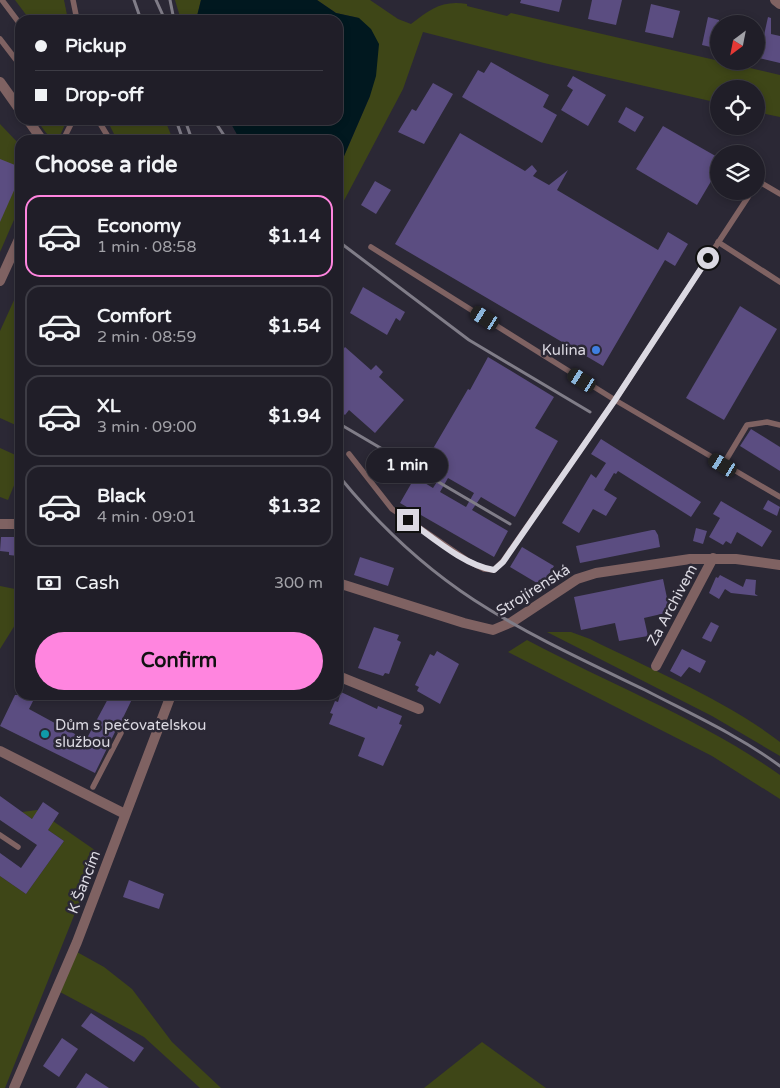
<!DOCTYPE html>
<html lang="en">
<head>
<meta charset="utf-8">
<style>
	:root { --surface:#201e28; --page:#282730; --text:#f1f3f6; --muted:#a2a2a8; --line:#3d3c45; --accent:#ff85df }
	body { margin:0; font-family:"Varela Round",sans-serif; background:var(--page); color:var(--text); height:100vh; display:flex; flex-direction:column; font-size:19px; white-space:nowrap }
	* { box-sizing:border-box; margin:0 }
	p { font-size:16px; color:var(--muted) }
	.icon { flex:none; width:28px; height:28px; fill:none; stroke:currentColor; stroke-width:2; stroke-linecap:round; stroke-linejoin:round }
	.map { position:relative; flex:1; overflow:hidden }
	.side { position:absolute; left:15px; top:135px; width:328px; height:565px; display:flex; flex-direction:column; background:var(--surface); border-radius:15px; box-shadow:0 2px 8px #0003,0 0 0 1px var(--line) }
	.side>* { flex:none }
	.banner { position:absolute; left:15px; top:15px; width:328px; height:110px; border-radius:15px; box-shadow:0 2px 8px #0003,0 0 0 1px var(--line); display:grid; align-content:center; height:110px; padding:0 20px; background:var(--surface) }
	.needle { width:32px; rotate:212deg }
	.buttons { position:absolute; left:710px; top:15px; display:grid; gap:10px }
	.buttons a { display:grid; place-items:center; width:55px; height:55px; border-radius:50%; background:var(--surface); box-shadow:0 2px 8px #0003,0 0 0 1px var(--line); font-size:25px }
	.end { position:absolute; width:22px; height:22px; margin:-11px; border:6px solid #dbd9e2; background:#111; box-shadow:0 0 0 2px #111 }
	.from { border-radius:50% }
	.bubble { position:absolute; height:35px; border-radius:18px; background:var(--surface); box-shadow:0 2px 8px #0003,0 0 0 1px var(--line); font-size:16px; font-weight:700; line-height:35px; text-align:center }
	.car { position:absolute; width:15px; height:30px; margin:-15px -8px; border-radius:6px; box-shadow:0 0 4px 1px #0007; background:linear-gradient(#222 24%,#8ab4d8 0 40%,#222 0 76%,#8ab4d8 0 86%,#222 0) }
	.banner b { display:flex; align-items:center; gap:18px; height:48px; font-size:19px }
	.banner b+b { border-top:1px solid var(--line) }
	.banner i { width:12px; height:12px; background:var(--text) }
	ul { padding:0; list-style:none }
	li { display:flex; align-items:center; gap:15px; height:82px; margin:0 10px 8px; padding:0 10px; border:2px solid var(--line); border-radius:15px }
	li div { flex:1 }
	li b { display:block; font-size:19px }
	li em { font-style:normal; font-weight:700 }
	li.current { border-color:var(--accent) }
	li>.icon { width:45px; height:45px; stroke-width:1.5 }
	h2 { padding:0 20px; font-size:22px; line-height:60px }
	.pay { display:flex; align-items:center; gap:12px; height:55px; padding:0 20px; font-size:19px }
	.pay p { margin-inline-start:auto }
	.cta { display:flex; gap:10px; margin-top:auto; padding:10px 20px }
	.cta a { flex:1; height:58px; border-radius:30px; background:var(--accent); color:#111; font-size:20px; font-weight:700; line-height:58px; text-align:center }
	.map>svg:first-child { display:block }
	.green { fill:#3e4617 }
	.water { fill:#01181f }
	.building { fill:#5b4d81; fill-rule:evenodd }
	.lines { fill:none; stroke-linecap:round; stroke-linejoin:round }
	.service { stroke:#7f6262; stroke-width:5.5 }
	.minor { stroke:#7f6262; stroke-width:10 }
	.tertiary { stroke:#7f6262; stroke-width:10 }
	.rail { stroke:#807d88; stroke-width:3 }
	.route { stroke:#dbd9e2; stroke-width:6 }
	.shop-dot { fill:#3f7fe0; stroke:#2b2835; stroke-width:2 }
	.culture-dot { fill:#0f9aa8; stroke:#2b2835; stroke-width:2 }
	.labels { text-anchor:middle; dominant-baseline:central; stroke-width:5; stroke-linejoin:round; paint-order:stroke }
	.poi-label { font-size:15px; fill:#dbd9e2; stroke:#2b2835; text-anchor:end }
	.street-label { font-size:15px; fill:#dbd9e2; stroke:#2b2835 }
</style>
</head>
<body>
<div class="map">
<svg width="780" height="1088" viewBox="0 0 780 1088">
	<rect width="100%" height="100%" fill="#2b2835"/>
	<g class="green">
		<path d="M 15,0 L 64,0 L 68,20 L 30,20 Z"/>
		<path d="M 175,0 L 201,0 L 196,20 L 181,20 Z"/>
		<path d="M 317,0 L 370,0 L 398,19 L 411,24 C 431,9 442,0 467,4 L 467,6 L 507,16 L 511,13 L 780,75 L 780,117 L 756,112 L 756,89 L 719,89 L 719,103 L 544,63 L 423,32 L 403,89 L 338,212 L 338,170 L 370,96 L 359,18 L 336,13 Z"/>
		<path d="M 37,120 L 67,120 L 58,140 C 47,138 43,128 37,120 Z"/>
		<path d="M 107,120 L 165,120 L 173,140 L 117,140 Z"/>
		<path d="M 0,124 L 20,145 L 20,206 L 0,252 Z"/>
		<path d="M 20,287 L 20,427 L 0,418 L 0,331 Z"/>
		<path d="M 0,448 L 20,457 L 20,471 L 8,500 L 0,497 Z"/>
		<path d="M 0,586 L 20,590 L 20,617 L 0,649 Z"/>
		<path d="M 547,632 L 571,632 L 590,639 C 654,671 724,699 780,742 L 780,756 L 712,716 Z"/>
		<path d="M 527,640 C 611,685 703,720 780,775 L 780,799 L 712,756 L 508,652 Z"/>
		<path d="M 37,810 L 99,853 L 5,1088 L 0,1088 L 0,876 L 26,894 L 64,841 L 22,812 Z"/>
		<path d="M 77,952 L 104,967 L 132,989 L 172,1042 L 221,1088 L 200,1088 L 144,1037 L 60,992 Z"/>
		<path d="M 482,1042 L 546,1088 L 424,1088 Z"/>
	</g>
	<path class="water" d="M 201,0 L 317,0 L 336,13 L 359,18 L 371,29 L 379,44 L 376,76 L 370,96 L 338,170 L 338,140 L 240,140 L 229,120 L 338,120 L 338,20 L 196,20 Z"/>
	<g class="building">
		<path d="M 521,0 L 562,0 L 559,12 L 520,3 Z"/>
		<path d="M 592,0 L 622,0 L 616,25 L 588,19 Z"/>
		<path d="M 651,4 L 680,11 L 673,38 L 645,32 Z"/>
		<path d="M 708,17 L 719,20 L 719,49 L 702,45 Z"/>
		<path d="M 768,17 L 771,18 L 771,34 L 780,36 L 780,63 L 759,58 Z"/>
		<path d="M 491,62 L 549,95 L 543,107 L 557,115 L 542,143 L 462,97 L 478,70 L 484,73 Z"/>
		<path d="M 573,76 L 606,95 L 588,126 L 561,110 L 573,90 L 567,86 Z"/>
		<path d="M 433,83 L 453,94 L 424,144 L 398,132 L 412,109 L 416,111 Z"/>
		<path d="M 626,107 L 644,117 L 635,132 L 618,122 Z"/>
		<path d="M 663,126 L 719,158 L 719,172 L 715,179 L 713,178 L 697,205 L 636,169 Z"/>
		<path d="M 460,133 L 525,171 L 532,165 L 537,171 L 533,176 L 549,185 L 568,170 L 557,190 L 658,250 L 668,232 L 688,244 L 675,266 L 665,260 L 603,366 L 395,244 Z"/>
		<path d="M 0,159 L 20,167 L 20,177 L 0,222 Z"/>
		<path d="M 375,181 L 391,190 L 376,214 L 361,205 Z"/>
		<path d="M 363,287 L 405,312 L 400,321 L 396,318 L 387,335 L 350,313 Z"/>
		<path d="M 740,306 L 777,329 L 724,420 L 686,398 Z"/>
		<path d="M 345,347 L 371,370 L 376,365 L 383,372 L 379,377 L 404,400 L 375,433 L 349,410 L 345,415 L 338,409 L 341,403 L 338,400 L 338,356 Z"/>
		<path d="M 488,357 L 554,397 L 535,428 L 558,441 L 515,517 L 481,497 L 472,510 L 508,531 L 494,557 L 400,503 L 415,477 L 433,488 L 442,474 L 424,464 L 468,389 L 470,390 ZM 448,478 L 474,493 L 466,507 L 440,492 Z"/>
		<path d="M 751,429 L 780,447 L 780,471 L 740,446 Z"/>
		<path d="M 601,439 L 701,502 L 691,517 L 618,471 L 616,474 L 614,473 L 604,490 L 617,498 L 606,516 L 593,509 L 579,533 L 562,523 L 591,474 L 596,478 L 606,463 L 591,454 Z"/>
		<path d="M 768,500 L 780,507 L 777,516 L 763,509 Z"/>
		<path d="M 721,501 L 772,531 L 762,547 L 737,532 L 731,544 L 726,541 L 723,545 L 709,537 L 720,518 L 713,514 Z"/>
		<path d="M 696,528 L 707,531 L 703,544 L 693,541 Z"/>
		<path d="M 652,530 L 655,530 L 658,535 L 660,547 L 580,563 L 576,546 Z"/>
		<path d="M 1,537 L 19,537 L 18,556 L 9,555 L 9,552 L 0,551 Z"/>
		<path d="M 522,547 L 554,566 L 542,586 L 510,567 Z"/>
		<path d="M 360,557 L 394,568 L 388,586 L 354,575 Z"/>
		<path d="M 720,575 L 743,587 L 746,579 L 756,580 L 755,594 L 758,596 L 731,593 L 725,589 L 719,599 L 709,593 L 716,577 L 718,578 Z"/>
		<path d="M 663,579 L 670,612 L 644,618 L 648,636 L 619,641 L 615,623 L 581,630 L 574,597 Z"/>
		<path d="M 711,622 L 719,626 L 711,642 L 702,638 Z"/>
		<path d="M 374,627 L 399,635 L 397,640 L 401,642 L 389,674 L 385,673 L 383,676 L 358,668 Z"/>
		<path d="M 682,649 L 706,661 L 700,673 L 689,667 L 681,677 L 670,671 Z"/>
		<path d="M 437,651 L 459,664 L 440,704 L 417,691 L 419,687 L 415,685 L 430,654 L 434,656 Z"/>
		<path d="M 341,692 L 377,709 L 378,706 L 402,716 L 399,724 L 402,725 L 383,766 L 358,756 L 365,738 L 329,724 L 333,714 L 330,713 L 333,706 L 335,701 L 338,702 Z"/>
		<path d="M 15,695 L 36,695 L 29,709 L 86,740 L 110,695 L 134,695 L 120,724 L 114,726 L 115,732 L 95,773 L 0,726 Z"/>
		<path d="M 0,796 L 32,819 L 43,802 L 59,813 L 48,830 L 64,841 L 26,894 L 0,876 L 0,853 L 21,868 L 37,845 L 0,820 Z"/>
		<path d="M 129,880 L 164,894 L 159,909 L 123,897 Z"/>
		<path d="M 91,1013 L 144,1048 L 134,1062 L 81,1026 Z"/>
		<path d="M 62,1038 L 78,1049 L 59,1077 L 43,1066 Z"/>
		<path d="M 86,1073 L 109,1088 L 76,1088 Z"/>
	</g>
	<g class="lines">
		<g class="service">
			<path d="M 2,0 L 20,24"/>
			<path d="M 73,0 L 77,20"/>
			<path d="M 0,39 L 20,65"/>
			<path d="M 98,120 L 110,140"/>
			<path d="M 63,140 L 73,120"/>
			<path d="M 756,184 L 758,181 L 780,194"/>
			<path d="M 718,242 L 780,282"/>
			<path d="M 371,247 L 615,400 L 780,497"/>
			<path d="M 349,454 L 392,509 L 470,562 L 484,569 L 494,570 L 503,561 L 615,400 L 752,191"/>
			<path d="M 723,465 L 747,425 L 767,422 L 780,425"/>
			<path d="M 93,787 L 121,733 L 118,728"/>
			<path d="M 0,835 L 18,847"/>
		</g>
		<g class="minor">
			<path d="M 775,0 L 780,4"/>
			<path d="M 0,82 L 20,110"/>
			<path d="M 28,120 L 42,140"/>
			<path d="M 0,281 L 20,237"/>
			<path d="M 656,666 L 713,558"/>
			<path d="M 338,676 L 419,709"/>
			<path d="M 0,751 L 125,814"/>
			<path d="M 14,1088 L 77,942 L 171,695"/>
		</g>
		<g class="tertiary">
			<path d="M 0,524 L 20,524"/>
			<path d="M 338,583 L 464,623 L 493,630 L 512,622 L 577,579 L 596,573 L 690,559 L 736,559 L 780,565"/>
		</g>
		<g class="rail">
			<path d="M 134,0 L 141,20"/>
			<path d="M 156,0 L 165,20"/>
			<path d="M 170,0 L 174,20"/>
			<path d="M 176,120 L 183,140"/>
			<path d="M 185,120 L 192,140"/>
			<path d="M 214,120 L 227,140"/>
			<path d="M 338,241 L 469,340 L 590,412"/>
			<path d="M 338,423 L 510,524"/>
			<path d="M 338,475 C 377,523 422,566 474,600 C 528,635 587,662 645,690 C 691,714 738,735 780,766"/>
		</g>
	</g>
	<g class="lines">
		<path class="route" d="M 408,520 C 432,537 465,566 494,570 L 503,562 L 615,400 L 708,258"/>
	</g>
	<circle class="shop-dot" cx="596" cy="350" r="5"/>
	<circle class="culture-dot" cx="45" cy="734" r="5"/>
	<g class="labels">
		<g class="poi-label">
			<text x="586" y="350">Kulina</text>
			<text x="55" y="725" text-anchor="start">Dům s pečovatelskou<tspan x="55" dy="17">službou</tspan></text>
		</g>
		<g class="street-label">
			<text transform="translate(533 590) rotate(-32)">Strojírenská</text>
			<text transform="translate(672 605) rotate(-62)">Za Archivem</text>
			<text transform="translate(84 882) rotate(-69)">K Šancím</text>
		</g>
	</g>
</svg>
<div class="buttons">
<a><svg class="needle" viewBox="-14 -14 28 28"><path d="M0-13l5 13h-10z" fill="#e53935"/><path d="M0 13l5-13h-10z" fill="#a2a2a8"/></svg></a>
<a><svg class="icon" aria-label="locate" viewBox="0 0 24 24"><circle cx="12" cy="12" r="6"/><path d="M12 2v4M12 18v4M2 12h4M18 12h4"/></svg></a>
<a><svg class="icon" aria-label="layers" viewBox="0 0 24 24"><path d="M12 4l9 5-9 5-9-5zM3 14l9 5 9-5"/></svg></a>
</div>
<i class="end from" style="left:708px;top:258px"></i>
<i class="end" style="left:408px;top:520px"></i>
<div class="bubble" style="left:366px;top:448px;width:82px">1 min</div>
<i class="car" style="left:485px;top:318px;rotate:302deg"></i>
<i class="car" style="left:582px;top:380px;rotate:302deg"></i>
<i class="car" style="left:723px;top:465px;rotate:301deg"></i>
<div class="banner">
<b><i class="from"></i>Pickup</b>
<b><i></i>Drop-off</b>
</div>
<section class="side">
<h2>Choose a ride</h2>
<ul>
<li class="current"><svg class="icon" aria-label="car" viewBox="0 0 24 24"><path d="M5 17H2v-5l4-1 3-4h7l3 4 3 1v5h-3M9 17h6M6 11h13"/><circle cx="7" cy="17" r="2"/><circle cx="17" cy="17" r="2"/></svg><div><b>Economy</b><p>1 min · 08:58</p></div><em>$1.14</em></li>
<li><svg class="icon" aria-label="car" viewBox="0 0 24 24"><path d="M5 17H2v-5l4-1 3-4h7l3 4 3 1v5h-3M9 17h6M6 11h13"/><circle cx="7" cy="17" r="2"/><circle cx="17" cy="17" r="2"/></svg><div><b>Comfort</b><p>2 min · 08:59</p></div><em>$1.54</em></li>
<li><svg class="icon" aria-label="car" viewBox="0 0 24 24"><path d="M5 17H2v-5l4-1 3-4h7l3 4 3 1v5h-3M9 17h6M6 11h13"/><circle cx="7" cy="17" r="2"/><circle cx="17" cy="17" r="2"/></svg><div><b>XL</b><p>3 min · 09:00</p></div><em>$1.94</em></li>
<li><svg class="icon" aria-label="car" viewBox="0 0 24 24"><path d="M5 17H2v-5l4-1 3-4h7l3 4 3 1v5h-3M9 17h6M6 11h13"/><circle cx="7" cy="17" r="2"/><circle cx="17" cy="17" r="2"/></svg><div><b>Black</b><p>4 min · 09:01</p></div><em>$1.32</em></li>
</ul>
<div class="pay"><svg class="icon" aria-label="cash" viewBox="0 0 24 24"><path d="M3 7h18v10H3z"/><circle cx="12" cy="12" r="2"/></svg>Cash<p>300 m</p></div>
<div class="cta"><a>Confirm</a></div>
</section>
</div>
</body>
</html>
